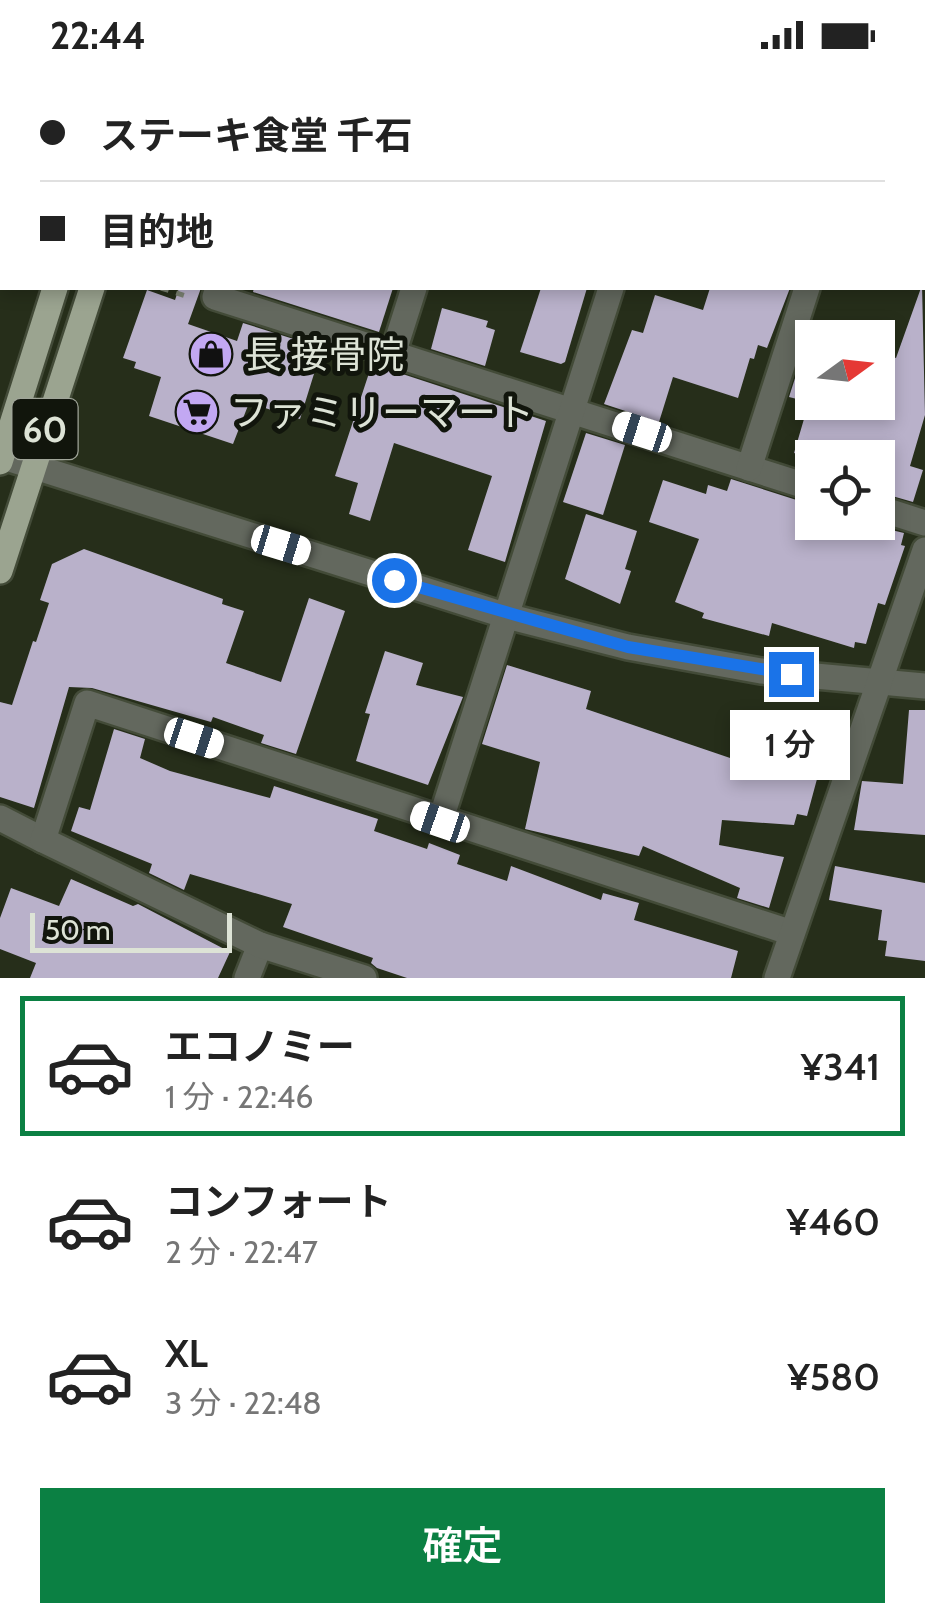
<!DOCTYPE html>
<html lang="ja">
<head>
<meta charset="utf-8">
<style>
	:root { --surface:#fff; --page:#f2f2f2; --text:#222; --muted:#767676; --line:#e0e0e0; --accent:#0b8043 }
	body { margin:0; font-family:Cabin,"Noto Sans JP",sans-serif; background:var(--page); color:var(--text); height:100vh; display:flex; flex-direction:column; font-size:38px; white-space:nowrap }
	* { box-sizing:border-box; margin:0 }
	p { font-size:32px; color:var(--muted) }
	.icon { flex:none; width:55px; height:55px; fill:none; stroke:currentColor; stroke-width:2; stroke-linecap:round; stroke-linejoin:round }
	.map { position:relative; height:908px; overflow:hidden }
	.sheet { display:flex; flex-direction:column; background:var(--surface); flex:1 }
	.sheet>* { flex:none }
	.top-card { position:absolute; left:0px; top:0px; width:925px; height:220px; box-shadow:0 5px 15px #0003; display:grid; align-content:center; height:220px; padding:0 40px; background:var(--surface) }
	.needle { width:65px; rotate:75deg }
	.buttons { position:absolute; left:795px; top:250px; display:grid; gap:20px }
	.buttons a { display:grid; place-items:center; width:100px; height:100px; border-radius:0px; background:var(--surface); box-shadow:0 5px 15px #0003; font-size:50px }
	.scale { position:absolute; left:30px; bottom:25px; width:202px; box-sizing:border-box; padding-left:10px; border:5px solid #dde3d6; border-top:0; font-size:28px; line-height:35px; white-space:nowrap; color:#dde3d6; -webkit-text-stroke:8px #11150c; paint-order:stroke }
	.end { position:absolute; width:45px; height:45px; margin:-22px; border:12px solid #1a73e8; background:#fff; box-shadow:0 0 0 5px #fff }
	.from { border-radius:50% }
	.bubble { position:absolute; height:70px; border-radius:0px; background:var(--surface); box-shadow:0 5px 15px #0003; font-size:32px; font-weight:600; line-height:70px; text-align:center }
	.car { position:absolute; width:30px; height:60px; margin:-30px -15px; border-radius:12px; box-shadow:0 0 8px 2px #0007; background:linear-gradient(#fff 24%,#345 0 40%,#fff 0 76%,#345 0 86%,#fff 0) }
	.top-card b { display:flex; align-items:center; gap:35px; height:95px; font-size:38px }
	.top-card b+b { border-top:2px solid var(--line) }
	.top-card i { width:25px; height:25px; background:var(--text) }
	ul { padding:18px 0 0; list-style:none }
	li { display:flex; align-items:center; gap:30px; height:140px; margin:0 20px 15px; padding:0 20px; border:5px solid transparent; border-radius:0px }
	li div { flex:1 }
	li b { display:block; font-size:38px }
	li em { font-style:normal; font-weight:600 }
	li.selected { border-color:var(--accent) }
	li>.icon { width:90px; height:90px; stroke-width:1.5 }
	.button { display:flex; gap:20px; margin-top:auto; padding:20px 40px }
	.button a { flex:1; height:115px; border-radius:0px; background:var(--accent); color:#fff; font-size:40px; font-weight:600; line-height:115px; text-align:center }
	.status { display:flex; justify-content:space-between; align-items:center; height:70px; padding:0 50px; background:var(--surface); direction:ltr }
	.status svg { height:28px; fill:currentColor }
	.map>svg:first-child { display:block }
	.building { fill:#b9b1ca }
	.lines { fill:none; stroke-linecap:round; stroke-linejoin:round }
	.minor-casing { stroke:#434b38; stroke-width:30 }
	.major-casing { stroke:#434b38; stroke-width:30 }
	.path { stroke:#7b8272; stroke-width:5; stroke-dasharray:8 8; stroke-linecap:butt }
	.minor { stroke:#63685e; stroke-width:25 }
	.major { stroke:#9ba490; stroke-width:25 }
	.route { stroke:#1a73e8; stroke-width:12 }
	.labels { text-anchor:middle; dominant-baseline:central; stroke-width:10; stroke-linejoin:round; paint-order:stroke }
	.shield { fill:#11150c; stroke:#a0a599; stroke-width:2.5 }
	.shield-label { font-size:35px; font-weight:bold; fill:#dde3d6 }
	.poi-label { font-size:38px; fill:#dde3d6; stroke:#11150c; text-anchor:start }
</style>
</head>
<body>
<div class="status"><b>22:44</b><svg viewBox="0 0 49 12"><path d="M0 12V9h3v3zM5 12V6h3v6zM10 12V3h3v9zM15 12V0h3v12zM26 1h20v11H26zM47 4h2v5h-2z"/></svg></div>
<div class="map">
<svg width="925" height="908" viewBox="0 0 925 908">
	<rect width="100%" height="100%" fill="#262e1a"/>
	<g class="building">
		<path d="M 922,215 L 925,345 L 910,396 L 923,400 L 913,432 L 878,422 L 878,388 L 811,388 L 794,383 L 809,332 L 789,327 L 797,302 L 812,306 L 812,332 L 878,349 L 878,305 L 884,284 L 896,288 Z"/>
		<path d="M 179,218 L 201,218 L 188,254 L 237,271 L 243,253 L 322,278 L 300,349 L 249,333 L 233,374 L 149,346 L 161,307 L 134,298 L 136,292 L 123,288 L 147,220 L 175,230 Z"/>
		<path d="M 254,218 L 393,218 L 379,262 L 253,222 Z"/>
		<path d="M 541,218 L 587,218 L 565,292 L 561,294 L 520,282 Z"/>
		<path d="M 710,218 L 790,218 L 767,278 L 758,275 L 754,289 L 750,288 L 738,328 L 673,307 L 659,352 L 604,334 L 632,260 L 643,263 L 655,225 L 703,240 Z"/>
		<path d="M 442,238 L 488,251 L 486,257 L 495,260 L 485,296 L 431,279 Z"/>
		<path d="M 372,294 L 546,351 L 505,492 L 468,480 L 492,406 L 394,373 L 370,451 L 349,444 L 358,413 L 335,406 Z"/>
		<path d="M 586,363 L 625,375 L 603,445 L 563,432 Z"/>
		<path d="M 731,409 L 809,434 L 803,454 L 852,470 L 858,452 L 904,463 L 901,475 L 905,476 L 885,535 L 878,533 L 866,574 L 855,572 L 854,578 L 772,553 L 769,566 L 702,548 L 704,543 L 675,532 L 699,469 L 649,452 L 663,410 L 706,424 L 708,415 L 727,421 Z"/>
		<path d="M 586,444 L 637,461 L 625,499 L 631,501 L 620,534 L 565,509 Z"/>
		<path d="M 84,479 L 223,529 L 222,534 L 244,541 L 226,593 L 281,612 L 309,528 L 345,541 L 296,684 L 261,673 L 264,665 L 213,647 L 211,652 L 92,618 L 69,617 L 34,738 L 0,727 L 0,632 L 12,635 L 33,571 L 36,572 L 49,533 L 40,530 L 52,494 Z"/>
		<path d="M 385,581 L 423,593 L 416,615 L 463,627 L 428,715 L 356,691 L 370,644 L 365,643 Z"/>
		<path d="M 507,595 L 591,621 L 586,639 L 736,690 L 740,674 L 779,685 L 786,660 L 827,672 L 807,746 L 797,744 L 794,755 L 722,750 L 719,775 L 784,787 L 769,838 L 737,828 L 740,818 L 643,776 L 639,786 L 525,759 L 540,692 L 482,674 Z"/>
		<path d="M 909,640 L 925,640 L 925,765 L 854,760 L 862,711 L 903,714 Z"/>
		<path d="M 114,659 L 145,669 L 140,688 L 170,701 L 270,728 L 274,716 L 378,749 L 374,761 L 427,779 L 429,773 L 460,785 L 457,794 L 507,811 L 511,796 L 601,830 L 603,823 L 639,833 L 634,850 L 738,881 L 731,908 L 407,908 L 377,898 L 371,893 L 373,888 L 283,857 L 292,834 L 190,804 L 184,820 L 149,803 L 152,794 L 71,761 L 79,737 L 90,740 Z"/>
		<path d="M 835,796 L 925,813 L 925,891 L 885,886 L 887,871 L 878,870 L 882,840 L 829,830 Z"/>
		<path d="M 71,809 L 133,836 L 138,834 L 230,882 L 218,908 L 30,908 L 36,893 L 0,879 L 0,848 L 11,818 L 59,836 Z"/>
	</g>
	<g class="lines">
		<g class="minor-casing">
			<g id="minor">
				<path d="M 287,2 L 288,0"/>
				<path d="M 483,2 L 484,0"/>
				<path d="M 681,2 L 682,0"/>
				<path d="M 877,2 L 878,0"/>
				<path d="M 218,218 L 215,227 L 812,418"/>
				<path d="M 393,284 L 414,218"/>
				<path d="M 0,386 L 507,546 L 628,577 L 761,601 L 925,616"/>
				<path d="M 749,398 L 807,218"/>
				<path d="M 878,438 L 925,453"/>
				<path d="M 0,748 L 43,770"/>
				<path d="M 440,752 L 611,218"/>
				<path d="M 247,908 L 260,875"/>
				<path d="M 364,908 L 260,875 L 43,770 L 87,633 L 792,863"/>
				<path d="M 777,908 L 925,480"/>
			</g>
		</g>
		<g class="major-casing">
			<g id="major">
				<path d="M 124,2 L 124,0"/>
				<path d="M 162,2 L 163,0"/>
				<path d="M 0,392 L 55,218"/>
				<path d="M 0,501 L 92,218"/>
			</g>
		</g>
		<path class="path" d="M 161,218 L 189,227"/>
		<use href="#minor" class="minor"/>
		<use href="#major" class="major"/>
	</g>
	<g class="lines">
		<path class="route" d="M 394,510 L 628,577 L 791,604"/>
	</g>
	<defs>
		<g id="shop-disc" transform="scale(2.25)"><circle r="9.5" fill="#c2a8f2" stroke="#11150c"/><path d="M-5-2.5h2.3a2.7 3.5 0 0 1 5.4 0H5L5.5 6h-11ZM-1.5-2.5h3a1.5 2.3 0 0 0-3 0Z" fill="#111"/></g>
		<g id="supermarket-disc" transform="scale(2.25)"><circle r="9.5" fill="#c2a8f2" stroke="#11150c"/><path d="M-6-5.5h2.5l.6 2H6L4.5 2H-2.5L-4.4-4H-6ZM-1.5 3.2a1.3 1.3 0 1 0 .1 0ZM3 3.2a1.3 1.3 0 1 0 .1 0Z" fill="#111"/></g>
	</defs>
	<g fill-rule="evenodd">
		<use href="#shop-disc" x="211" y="284"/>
		<use href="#supermarket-disc" x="197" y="342"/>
	</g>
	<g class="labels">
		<rect class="shield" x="12.5" y="329" width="65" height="60" rx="8"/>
		<g class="shield-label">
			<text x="45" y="359">60</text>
		</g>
		<g class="poi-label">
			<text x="244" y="284">長 接骨院</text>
			<text x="230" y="342">ファミリーマート</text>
		</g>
	</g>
</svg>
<div class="buttons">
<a><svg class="needle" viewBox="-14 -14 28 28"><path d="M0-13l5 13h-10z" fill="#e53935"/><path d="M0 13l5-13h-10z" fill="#767676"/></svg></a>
<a><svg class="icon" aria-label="locate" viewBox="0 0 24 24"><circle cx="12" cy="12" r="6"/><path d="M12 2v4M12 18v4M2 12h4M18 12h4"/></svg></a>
</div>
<div class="scale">50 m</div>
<i class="end from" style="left:394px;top:510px"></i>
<i class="end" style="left:791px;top:604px"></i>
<div class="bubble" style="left:730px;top:640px;width:120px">1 分</div>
<i class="car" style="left:642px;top:362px;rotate:288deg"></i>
<i class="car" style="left:281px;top:475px;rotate:107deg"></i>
<i class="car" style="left:194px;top:668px;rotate:108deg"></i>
<i class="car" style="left:440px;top:752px;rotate:289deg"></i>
<div class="top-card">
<b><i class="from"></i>ステーキ食堂 千石</b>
<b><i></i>目的地</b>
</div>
</div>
<section class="sheet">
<ul>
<li class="selected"><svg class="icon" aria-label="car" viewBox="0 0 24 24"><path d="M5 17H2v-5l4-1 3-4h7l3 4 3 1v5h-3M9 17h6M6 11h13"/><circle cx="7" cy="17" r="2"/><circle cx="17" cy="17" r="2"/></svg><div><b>エコノミー</b><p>1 分 · 22:46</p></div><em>¥341</em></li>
<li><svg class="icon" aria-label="car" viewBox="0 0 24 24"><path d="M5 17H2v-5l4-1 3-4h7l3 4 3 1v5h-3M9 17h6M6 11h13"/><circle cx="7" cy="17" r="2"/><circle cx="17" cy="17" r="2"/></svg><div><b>コンフォート</b><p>2 分 · 22:47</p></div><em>¥460</em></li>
<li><svg class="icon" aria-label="car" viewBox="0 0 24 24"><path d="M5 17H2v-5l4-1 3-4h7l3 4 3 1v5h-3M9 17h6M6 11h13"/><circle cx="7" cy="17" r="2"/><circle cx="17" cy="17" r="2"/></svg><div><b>XL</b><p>3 分 · 22:48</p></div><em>¥580</em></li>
</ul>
<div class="button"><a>確定</a></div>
</section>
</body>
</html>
